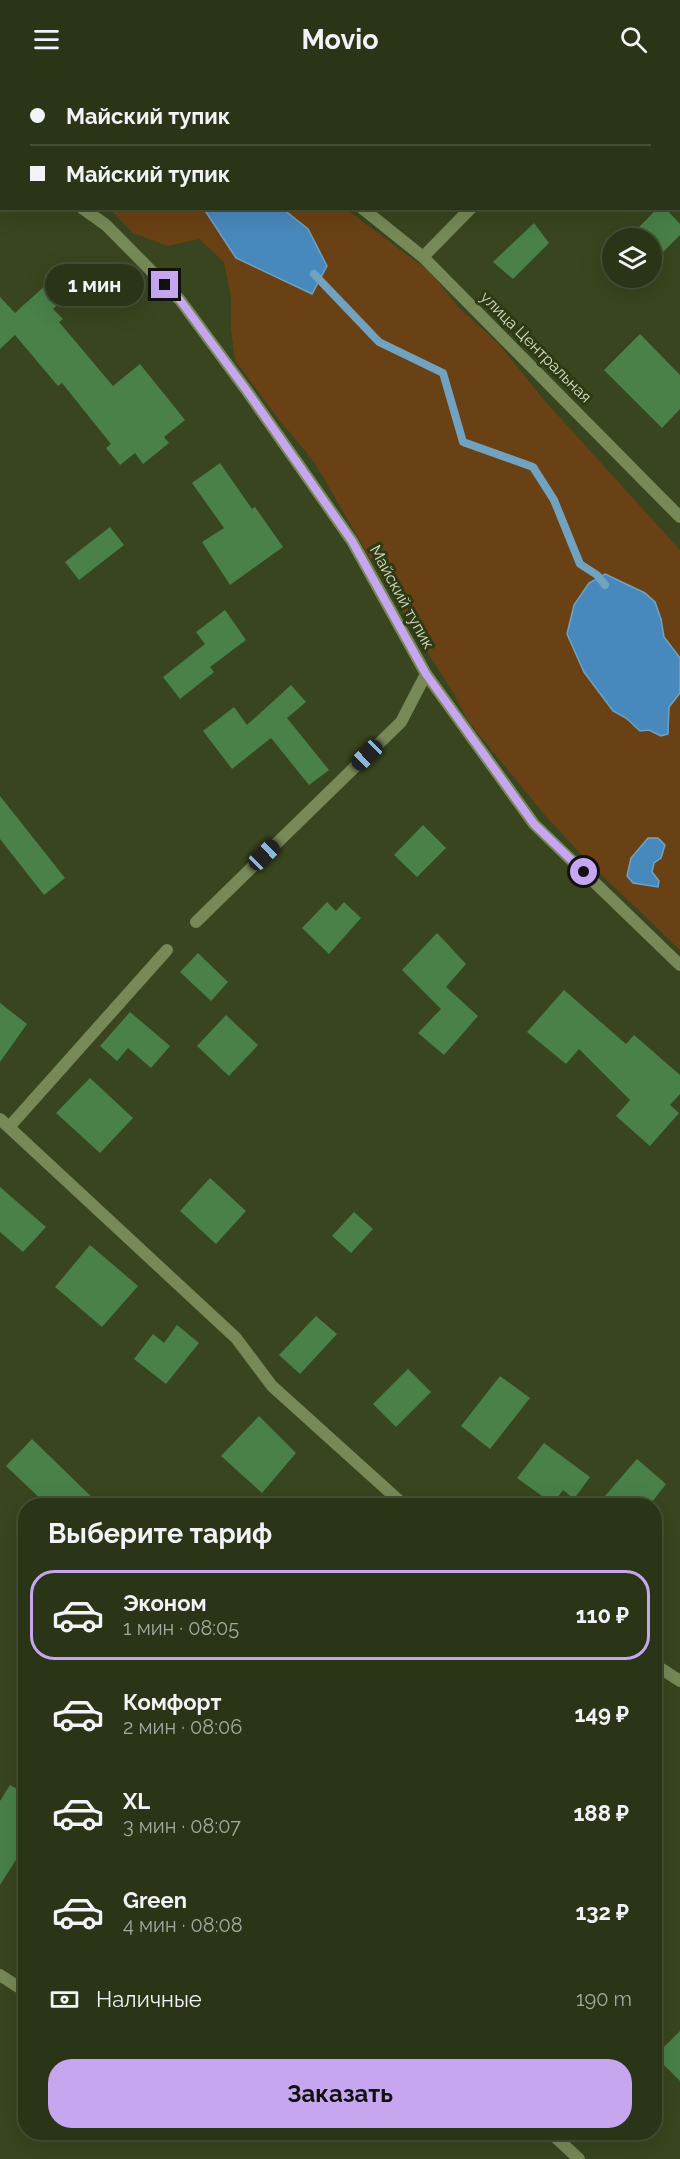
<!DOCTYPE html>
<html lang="ru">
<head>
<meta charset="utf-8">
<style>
	:root { --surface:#2a3416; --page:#323c1f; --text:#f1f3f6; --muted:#a5aaa1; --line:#464f35; --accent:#c7a6f0 }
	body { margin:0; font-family:Raleway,sans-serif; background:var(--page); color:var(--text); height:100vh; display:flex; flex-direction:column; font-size:22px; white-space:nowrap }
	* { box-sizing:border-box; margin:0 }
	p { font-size:20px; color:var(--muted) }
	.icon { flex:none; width:33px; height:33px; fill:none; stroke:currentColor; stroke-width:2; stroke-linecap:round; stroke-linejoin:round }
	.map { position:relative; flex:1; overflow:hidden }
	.details { position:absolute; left:18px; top:1420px; width:644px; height:642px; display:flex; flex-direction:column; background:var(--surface); border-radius:24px; box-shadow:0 6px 24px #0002,0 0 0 2px var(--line) }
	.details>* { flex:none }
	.top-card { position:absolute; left:0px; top:0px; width:681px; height:132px; box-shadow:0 6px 24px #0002,0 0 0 2px var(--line); display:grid; align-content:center; height:132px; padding:0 30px; background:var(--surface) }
	.fabs { position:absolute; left:602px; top:150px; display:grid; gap:12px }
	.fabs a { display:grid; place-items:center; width:60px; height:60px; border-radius:50%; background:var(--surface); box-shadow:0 6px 24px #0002,0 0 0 2px var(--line); font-size:30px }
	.end { position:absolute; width:27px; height:27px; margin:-14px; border:8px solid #c7a6f0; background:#111; box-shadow:0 0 0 3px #111 }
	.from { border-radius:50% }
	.bubble { position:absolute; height:42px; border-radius:21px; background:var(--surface); box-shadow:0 6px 24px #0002,0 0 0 2px var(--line); font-size:20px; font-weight:700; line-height:42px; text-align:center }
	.car { position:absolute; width:18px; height:36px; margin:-18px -9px; border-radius:8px; box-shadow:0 0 4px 2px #0007; background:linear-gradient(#222 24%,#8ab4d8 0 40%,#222 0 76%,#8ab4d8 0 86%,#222 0) }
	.top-card b { display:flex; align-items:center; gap:21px; height:57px; font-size:22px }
	.top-card b+b { border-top:2px solid var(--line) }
	.top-card i { width:15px; height:15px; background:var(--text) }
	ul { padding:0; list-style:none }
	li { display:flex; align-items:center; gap:18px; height:90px; margin:0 12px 9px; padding:0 18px; border:3px solid transparent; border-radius:24px }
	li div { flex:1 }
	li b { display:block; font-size:22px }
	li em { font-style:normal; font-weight:700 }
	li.active { border-color:var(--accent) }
	li>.icon { width:54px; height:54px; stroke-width:1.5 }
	h2 { padding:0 30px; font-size:27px; line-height:72px }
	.pay { display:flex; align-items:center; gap:15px; height:66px; padding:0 30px; font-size:22px }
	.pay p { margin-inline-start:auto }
	.cta { display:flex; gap:12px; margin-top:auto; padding:12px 30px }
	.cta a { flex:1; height:69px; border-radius:24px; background:var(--accent); color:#111; font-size:24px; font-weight:700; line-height:69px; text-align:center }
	header { display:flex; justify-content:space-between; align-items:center; height:78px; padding:0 30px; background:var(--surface); font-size:27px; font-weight:700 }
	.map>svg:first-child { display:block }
	.green { fill:#6a4114 }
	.water { fill:#4889bd; stroke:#71a2bf; stroke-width:1.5 }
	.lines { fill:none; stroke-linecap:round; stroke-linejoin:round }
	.stream { stroke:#71a2bf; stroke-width:8 }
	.building { fill:#498149 }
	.minor { stroke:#778957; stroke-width:12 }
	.route { stroke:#c7a6f0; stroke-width:8 }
	.labels { text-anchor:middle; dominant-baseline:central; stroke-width:6; stroke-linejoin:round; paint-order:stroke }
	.street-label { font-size:16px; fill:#d2dbc5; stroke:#2e3a13 }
</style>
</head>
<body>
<header><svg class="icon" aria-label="menu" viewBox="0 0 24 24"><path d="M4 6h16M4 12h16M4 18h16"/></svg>Movio<svg class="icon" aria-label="search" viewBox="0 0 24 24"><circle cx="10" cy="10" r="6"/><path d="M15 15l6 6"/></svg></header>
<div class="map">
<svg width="680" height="2081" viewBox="0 0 680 2081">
	<rect width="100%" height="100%" fill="#38451e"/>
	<g class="green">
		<path d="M 0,0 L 184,0 L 185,1 L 2,2 L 1,58 Z"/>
		<path d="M 110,131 L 204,131 L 236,180 L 308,151 L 283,131 L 346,131 L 430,194 L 459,230 L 498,265 L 544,322 L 680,472 L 680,580 L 664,559 L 661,541 L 645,515 L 605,496 L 589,505 L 574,527 L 567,556 L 584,594 L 612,633 L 626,640 L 631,647 L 649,652 L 656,656 L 670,650 L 669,629 L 680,615 L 680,872 L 589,785 L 543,735 L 468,643 L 454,616 L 392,518 L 315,385 L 276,338 L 235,282 L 231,252 L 231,219 L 224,184 L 199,161 L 168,168 L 133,155 Z"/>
	</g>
	<g class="water">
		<path d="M 204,131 L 283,131 L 308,151 L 327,188 L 312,216 L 236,180 Z"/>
		<path d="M 605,496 L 645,515 L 655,524 L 661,541 L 664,559 L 680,580 L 680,615 L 669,629 L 668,656 L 661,658 L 649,652 L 640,653 L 626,640 L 613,633 L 584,594 L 567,556 L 574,527 L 589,505 Z"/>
		<path d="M 648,760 L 658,760 L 665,767 L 661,780 L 654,785 L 652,794 L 659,803 L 658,809 L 633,805 L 627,798 L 631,780 Z"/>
	</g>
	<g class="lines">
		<g class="stream">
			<path d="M 41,0 L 43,2"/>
			<path d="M 314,196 L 379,264 L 443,295 L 463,364 L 533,389 L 554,422 L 580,486 L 597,497 L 605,507"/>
		</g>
	</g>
	<g class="building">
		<path d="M 658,130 L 665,130 L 680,146 L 680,157 L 651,186 L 651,160 L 628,160 Z"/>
		<path d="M 534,145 L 549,165 L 513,201 L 493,184 Z"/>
		<path d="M 58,196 L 73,212 L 53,231 L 63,241 L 59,244 L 113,308 L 140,286 L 185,342 L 164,359 L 169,365 L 143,386 L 135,375 L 120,387 L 106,370 L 111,366 L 62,305 L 58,308 L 15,257 L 0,271 L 0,219 L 15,235 Z"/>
		<path d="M 640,256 L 680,297 L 680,331 L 662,350 L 604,292 Z"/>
		<path d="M 220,385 L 252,431 L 255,429 L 283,469 L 230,507 L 202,464 L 224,450 L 192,405 Z"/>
		<path d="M 110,449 L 124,467 L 79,502 L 65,484 Z"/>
		<path d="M 225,532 L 246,562 L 210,589 L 214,594 L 180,621 L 163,599 L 205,566 L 196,554 Z"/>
		<path d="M 291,607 L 306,624 L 287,640 L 329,692 L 309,707 L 271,660 L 232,691 L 203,653 L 234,629 L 247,647 Z"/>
		<path d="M 0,718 L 65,800 L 44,817 L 0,761 Z"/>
		<path d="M 423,747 L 446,770 L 417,799 L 394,777 Z"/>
		<path d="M 327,824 L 336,833 L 344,824 L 361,840 L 329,876 L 302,850 Z"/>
		<path d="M 437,855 L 466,886 L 446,909 L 478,938 L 444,977 L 418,955 L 441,931 L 402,892 Z"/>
		<path d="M 198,875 L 228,904 L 211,923 L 180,894 Z"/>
		<path d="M 564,912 L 626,966 L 634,957 L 680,997 L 680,1016 L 670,1027 L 679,1035 L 650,1068 L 616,1038 L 630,1022 L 579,971 L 566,986 L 527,954 Z"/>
		<path d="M 0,925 L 27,946 L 0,984 Z"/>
		<path d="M 130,934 L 170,968 L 151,990 L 128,970 L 117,983 L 100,968 Z"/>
		<path d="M 226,937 L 258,967 L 229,998 L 197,968 Z"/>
		<path d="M 90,1000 L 133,1040 L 100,1075 L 56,1035 Z"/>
		<path d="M 210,1100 L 246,1133 L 216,1166 L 180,1133 Z"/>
		<path d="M 0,1109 L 46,1149 L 23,1174 L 0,1154 Z"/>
		<path d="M 354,1134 L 373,1151 L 351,1175 L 332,1158 Z"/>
		<path d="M 90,1167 L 138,1208 L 102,1249 L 55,1209 Z"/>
		<path d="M 316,1238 L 337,1256 L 300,1296 L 279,1277 Z"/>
		<path d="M 177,1247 L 199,1265 L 166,1306 L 134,1281 L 153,1256 L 164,1265 Z"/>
		<path d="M 408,1291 L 431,1314 L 396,1349 L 373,1326 Z"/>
		<path d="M 500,1298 L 530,1320 L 490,1371 L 461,1348 Z"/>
		<path d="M 259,1338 L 296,1375 L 262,1415 L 221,1378 Z"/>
		<path d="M 32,1361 L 101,1428 L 48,1428 L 6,1388 Z"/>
		<path d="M 544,1365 L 590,1399 L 574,1421 L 563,1412 L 553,1426 L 517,1400 Z"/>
		<path d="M 637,1381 L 666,1406 L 649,1428 L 617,1428 L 605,1418 Z"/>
		<path d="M 10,1707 L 26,1716 L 26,1766 L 0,1807 L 0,1723 Z"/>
		<path d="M 680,1953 L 680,2003 L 655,1978 Z"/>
	</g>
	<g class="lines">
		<g class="minor">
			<path d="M 210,0 L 212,2"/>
			<path d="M 599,2 L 601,0"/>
			<path d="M 0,73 L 2,74"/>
			<path d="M 82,130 L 106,147 L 180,222 L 247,313 L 352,463 L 426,596 L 534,746 L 680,887"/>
			<path d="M 362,130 L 423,179 L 680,439"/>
			<path d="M 423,179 L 471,130"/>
			<path d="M 196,844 L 401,644 L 426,596"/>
			<path d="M 0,1041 L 236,1260 L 272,1308 L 405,1428"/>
			<path d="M 10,1048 L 167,872"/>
			<path d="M 654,1586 L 680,1603"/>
			<path d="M 0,1897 L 26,1914"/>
			<path d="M 551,2055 L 579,2081"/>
		</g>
	</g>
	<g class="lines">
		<path class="route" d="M 165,207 L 180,222 L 247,313 L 352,463 L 426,596 L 534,746 L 584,794"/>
	</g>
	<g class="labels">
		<g class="street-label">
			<text transform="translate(536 269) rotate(45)">улица Центральная</text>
			<text transform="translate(402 519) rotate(61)">Майский тупик</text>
		</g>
	</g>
</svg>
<div class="fabs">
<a><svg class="icon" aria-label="layers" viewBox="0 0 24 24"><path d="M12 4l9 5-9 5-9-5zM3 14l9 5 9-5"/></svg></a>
</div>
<i class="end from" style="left:584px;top:794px"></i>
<i class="end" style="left:165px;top:207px"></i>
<div class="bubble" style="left:45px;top:186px;width:99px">1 мин</div>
<i class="car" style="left:367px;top:677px;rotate:226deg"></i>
<i class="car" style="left:264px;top:777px;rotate:46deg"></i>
<div class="top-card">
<b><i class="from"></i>Майский тупик</b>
<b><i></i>Майский тупик</b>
</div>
<section class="details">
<h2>Выберите тариф</h2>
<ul>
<li class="active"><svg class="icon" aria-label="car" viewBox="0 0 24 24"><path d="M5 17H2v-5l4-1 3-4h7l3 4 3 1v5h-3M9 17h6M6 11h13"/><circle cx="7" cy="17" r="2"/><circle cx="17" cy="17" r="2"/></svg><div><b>Эконом</b><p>1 мин · 08:05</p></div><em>110 ₽</em></li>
<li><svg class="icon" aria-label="car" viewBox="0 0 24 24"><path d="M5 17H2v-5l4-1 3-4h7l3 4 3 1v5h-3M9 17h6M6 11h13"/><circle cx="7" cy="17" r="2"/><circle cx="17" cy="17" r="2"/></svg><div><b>Комфорт</b><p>2 мин · 08:06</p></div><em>149 ₽</em></li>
<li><svg class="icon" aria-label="car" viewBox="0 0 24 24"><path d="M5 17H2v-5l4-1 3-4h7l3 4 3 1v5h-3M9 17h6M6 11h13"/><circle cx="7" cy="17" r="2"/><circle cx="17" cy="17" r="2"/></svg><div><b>XL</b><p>3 мин · 08:07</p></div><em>188 ₽</em></li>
<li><svg class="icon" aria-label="car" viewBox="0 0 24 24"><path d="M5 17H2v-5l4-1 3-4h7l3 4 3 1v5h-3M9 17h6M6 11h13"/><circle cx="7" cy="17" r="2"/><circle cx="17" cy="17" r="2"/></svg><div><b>Green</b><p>4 мин · 08:08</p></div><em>132 ₽</em></li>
</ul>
<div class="pay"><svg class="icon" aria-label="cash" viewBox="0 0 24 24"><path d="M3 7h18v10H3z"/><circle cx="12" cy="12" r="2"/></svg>Наличные<p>190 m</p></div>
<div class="cta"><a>Заказать</a></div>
</section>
</div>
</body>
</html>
